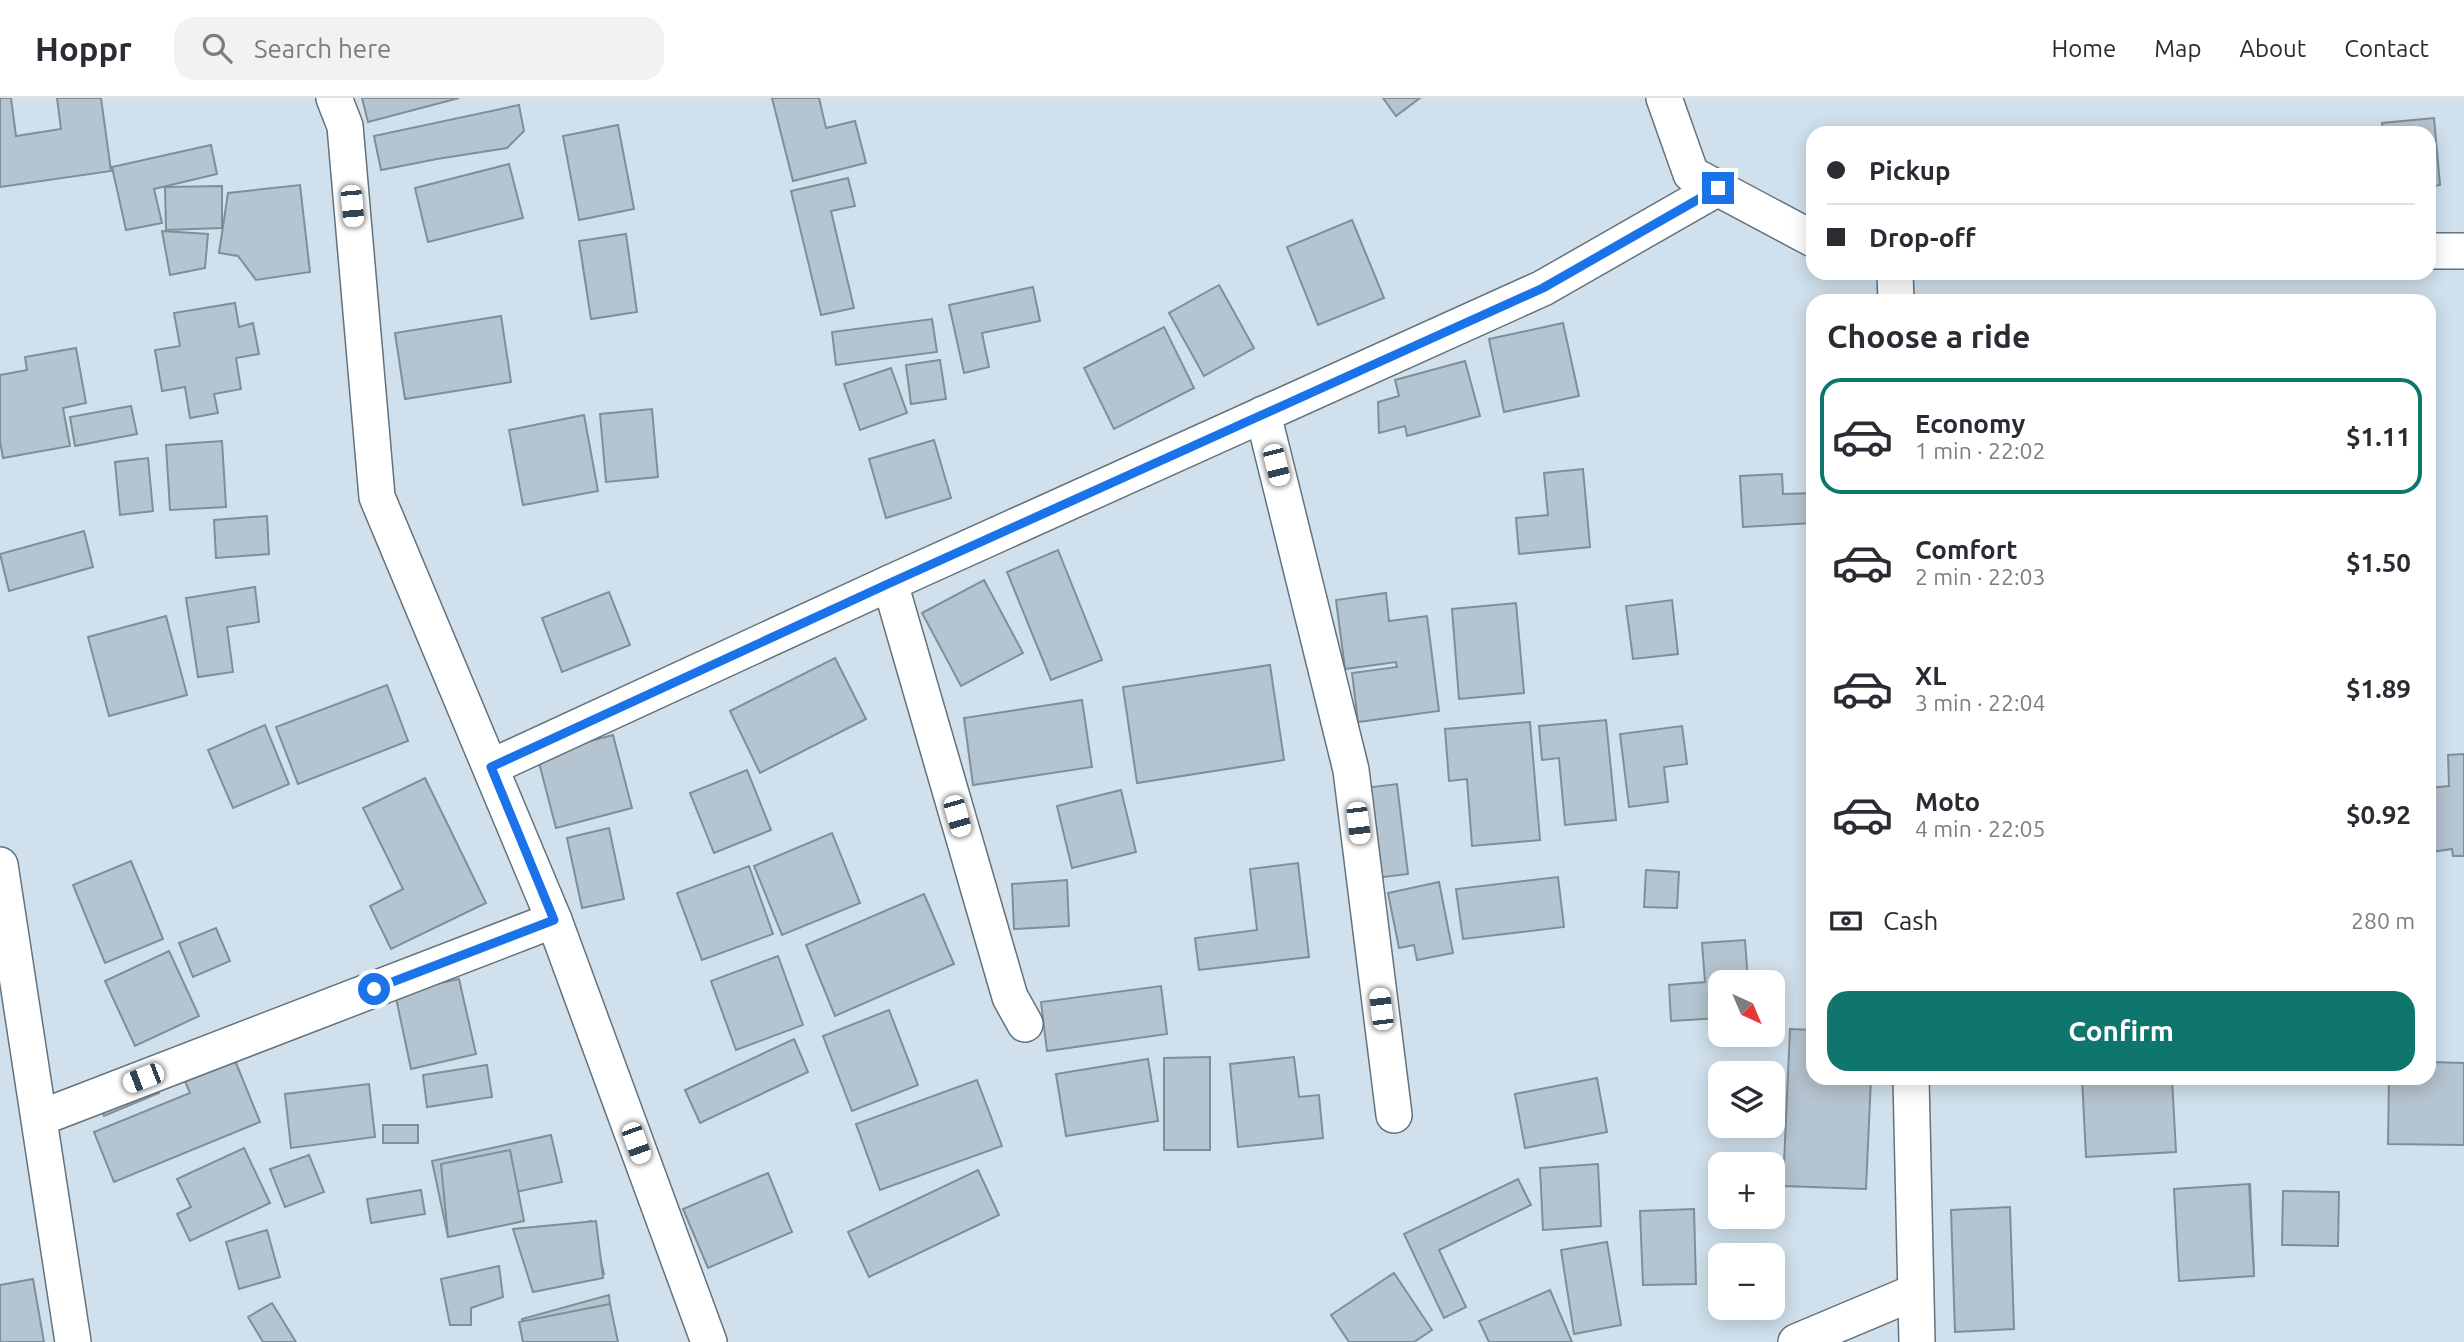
<!DOCTYPE html>
<html lang="en">
<head>
<meta charset="utf-8">
<style>
	:root { --surface:#fff; --page:#f2f2f3; --text:#2b2b33; --muted:#7c7c81; --line:#e1e1e2; --accent:#0f766e }
	body { margin:0; font-family:Ubuntu,sans-serif; background:var(--page); color:var(--text); height:100vh; display:flex; flex-direction:column; font-size:26px; white-space:nowrap }
	* { box-sizing:border-box; margin:0 }
	p { font-size:23px; color:var(--muted) }
	.icon { flex:none; width:38px; height:38px; fill:none; stroke:currentColor; stroke-width:2; stroke-linecap:round; stroke-linejoin:round }
	.map { position:relative; flex:1; overflow:hidden }
	.sheet { position:absolute; left:1806px; top:196px; width:630px; height:791px; display:flex; flex-direction:column; background:var(--surface); border-radius:21px; box-shadow:0 4px 18px #0003 }
	.sheet>* { flex:none }
	.hud { position:absolute; left:1806px; top:28px; width:630px; height:154px; border-radius:21px; box-shadow:0 4px 18px #0003; display:grid; align-content:center; height:154px; padding:0 21px; background:var(--surface) }
	.needle { width:46px; rotate:136deg }
	.tools { position:absolute; left:1708px; top:872px; display:grid; gap:14px }
	.tools a { display:grid; place-items:center; width:77px; height:77px; border-radius:14px; background:var(--surface); box-shadow:0 4px 18px #0003; font-size:35px }
	.end { position:absolute; width:32px; height:32px; margin:-16px; border:9px solid #1a73e8; background:#fff; box-shadow:0 0 0 4px #fff }
	.from { border-radius:50% }
	.car { position:absolute; width:21px; height:42px; margin:-21px -10px; border-radius:9px; box-shadow:0 0 5px 2px #0007; background:linear-gradient(#fff 24%,#345 0 40%,#fff 0 76%,#345 0 86%,#fff 0) }
	.hud b { display:flex; align-items:center; gap:24px; height:66px; font-size:26px }
	.hud b+b { border-top:2px solid var(--line) }
	.hud i { width:18px; height:18px; background:var(--text) }
	ul { padding:0; list-style:none }
	li { display:flex; align-items:center; gap:21px; height:116px; margin:0 14px 10px; padding:0 7px; border:4px solid transparent; border-radius:21px }
	li div { flex:1 }
	li b { display:block; font-size:26px }
	li em { font-style:normal; font-weight:700 }
	li.on { border-color:var(--accent) }
	li>.icon { width:63px; height:63px; stroke-width:1.5 }
	h2 { padding:0 21px; font-size:32px; line-height:84px }
	.pay { display:flex; align-items:center; gap:18px; height:77px; padding:0 21px; font-size:26px }
	.pay p { margin-inline-start:auto }
	.button { display:flex; gap:14px; margin-top:auto; padding:14px 21px }
	.button a { flex:1; height:80px; border-radius:21px; background:var(--accent); color:#fff; font-size:28px; font-weight:700; line-height:80px; text-align:center }
	header { display:flex; align-items:center; gap:42px; box-sizing:border-box; height:98px; padding:0 35px; background:var(--surface); border-bottom:2px solid var(--line) }
	header strong { font-size:33px }
	nav { display:flex; gap:38px; margin-inline-start:auto; font-size:24px }
	.search { width:490px; height:63px; background:var(--page); display:flex; align-items:center; gap:18px; box-sizing:border-box; padding:0 24px; border-radius:21px; color:var(--muted); font-size:26px }
	.map>svg:first-child { display:block }
	.building { fill:#b4c4d0; stroke:#7f8f9a; stroke-width:2 }
	.lines { fill:none; stroke-linecap:round; stroke-linejoin:round }
	.minor-casing { stroke:#63727d; stroke-width:38 }
	.minor { stroke:#fff; stroke-width:35 }
	.route { stroke:#1a73e8; stroke-width:9 }
</style>
</head>
<body>
<header>
<strong>Hoppr</strong>
<div class="search"><svg class="icon" aria-label="search" viewBox="0 0 24 24"><circle cx="10" cy="10" r="6"/><path d="M15 15l6 6"/></svg>Search here</div>
<nav><a>Home</a><a>Map</a><a>About</a><a>Contact</a></nav>
</header>
<div class="map">
<svg width="2464" height="1244" viewBox="0 0 2464 1244">
	<rect width="100%" height="100%" fill="#d0e1ed"/>
	<g class="building">
		<path d="M 0,0 L 11,0 L 16,38 L 61,31 L 57,0 L 101,0 L 111,73 L 0,89 Z"/>
		<path d="M 362,0 L 459,0 L 368,24 Z"/>
		<path d="M 772,0 L 819,0 L 826,30 L 855,23 L 866,65 L 793,83 Z"/>
		<path d="M 1383,0 L 1420,0 L 1396,18 Z"/>
		<path d="M 519,7 L 524,33 L 507,50 L 437,61 L 381,72 L 374,38 Z"/>
		<path d="M 2434,20 L 2440,87 L 2429,89 L 2429,35 L 2383,35 L 2382,25 Z"/>
		<path d="M 618,27 L 634,111 L 579,122 L 563,38 Z"/>
		<path d="M 211,47 L 217,76 L 154,91 L 162,125 L 126,132 L 112,69 Z"/>
		<path d="M 509,66 L 523,120 L 428,144 L 415,90 Z"/>
		<path d="M 848,80 L 855,108 L 831,113 L 854,210 L 821,217 L 791,93 Z"/>
		<path d="M 300,87 L 310,174 L 256,182 L 238,158 L 219,155 L 228,95 Z"/>
		<path d="M 222,88 L 222,130 L 166,132 L 165,89 Z"/>
		<path d="M 1352,122 L 1384,200 L 1318,227 L 1287,149 Z"/>
		<path d="M 162,133 L 208,136 L 205,170 L 170,177 Z"/>
		<path d="M 626,136 L 637,214 L 591,221 L 579,143 Z"/>
		<path d="M 1219,187 L 1254,250 L 1204,278 L 1169,215 Z"/>
		<path d="M 1033,189 L 1040,223 L 982,235 L 989,269 L 964,275 L 949,207 Z"/>
		<path d="M 235,205 L 239,229 L 253,225 L 259,256 L 236,260 L 241,291 L 214,296 L 218,315 L 190,320 L 185,289 L 162,293 L 155,252 L 180,248 L 174,215 Z"/>
		<path d="M 501,218 L 511,284 L 405,301 L 395,235 Z"/>
		<path d="M 932,221 L 937,254 L 836,267 L 832,234 Z"/>
		<path d="M 1563,225 L 1579,298 L 1504,314 L 1489,241 Z"/>
		<path d="M 1164,229 L 1194,290 L 1114,331 L 1084,270 Z"/>
		<path d="M 76,250 L 86,305 L 63,310 L 70,348 L 3,360 L 0,343 L 0,277 L 27,272 L 25,259 Z"/>
		<path d="M 940,262 L 946,301 L 911,306 L 906,267 Z"/>
		<path d="M 1465,263 L 1480,318 L 1407,338 L 1405,328 L 1379,335 L 1378,304 L 1399,298 L 1395,282 Z"/>
		<path d="M 891,270 L 907,315 L 860,332 L 844,286 Z"/>
		<path d="M 131,308 L 137,336 L 75,348 L 70,319 Z"/>
		<path d="M 652,311 L 658,379 L 606,384 L 600,316 Z"/>
		<path d="M 584,317 L 598,393 L 523,407 L 509,332 Z"/>
		<path d="M 934,342 L 951,400 L 886,420 L 869,361 Z"/>
		<path d="M 222,343 L 226,409 L 170,412 L 166,347 Z"/>
		<path d="M 148,360 L 153,413 L 120,417 L 115,364 Z"/>
		<path d="M 1583,371 L 1590,449 L 1519,456 L 1516,420 L 1548,417 L 1544,375 Z"/>
		<path d="M 1782,376 L 1783,396 L 1813,395 L 1813,425 L 1743,429 L 1740,378 Z"/>
		<path d="M 267,418 L 269,456 L 216,460 L 214,422 Z"/>
		<path d="M 84,433 L 93,469 L 9,493 L 0,456 Z"/>
		<path d="M 1058,452 L 1102,562 L 1051,582 L 1007,474 Z"/>
		<path d="M 1807,455 L 1813,455 L 1813,500 L 1808,500 Z"/>
		<path d="M 984,482 L 1023,555 L 961,588 L 922,515 Z"/>
		<path d="M 255,489 L 259,524 L 227,529 L 233,574 L 198,579 L 186,500 Z"/>
		<path d="M 609,494 L 630,547 L 562,574 L 542,520 Z"/>
		<path d="M 1386,495 L 1389,523 L 1427,518 L 1439,613 L 1358,624 L 1352,575 L 1397,569 L 1396,564 L 1345,571 L 1336,502 Z"/>
		<path d="M 1672,502 L 1678,556 L 1633,561 L 1626,508 Z"/>
		<path d="M 1516,505 L 1524,595 L 1459,601 L 1452,511 Z"/>
		<path d="M 166,518 L 187,597 L 109,618 L 88,539 Z"/>
		<path d="M 835,560 L 866,621 L 760,675 L 730,613 Z"/>
		<path d="M 1270,567 L 1284,662 L 1137,685 L 1123,589 Z"/>
		<path d="M 387,587 L 408,643 L 298,686 L 276,629 Z"/>
		<path d="M 1082,602 L 1092,669 L 973,687 L 964,620 Z"/>
		<path d="M 1606,622 L 1616,722 L 1565,727 L 1559,660 L 1542,662 L 1539,628 Z"/>
		<path d="M 1530,624 L 1540,742 L 1472,748 L 1467,681 L 1449,683 L 1445,631 Z"/>
		<path d="M 265,627 L 289,686 L 233,710 L 208,652 Z"/>
		<path d="M 1682,628 L 1687,666 L 1664,669 L 1668,704 L 1629,709 L 1620,636 Z"/>
		<path d="M 613,637 L 632,710 L 556,730 L 537,657 Z"/>
		<path d="M 2464,656 L 2464,758 L 2453,758 L 2452,751 L 2431,754 L 2429,690 L 2449,688 L 2448,657 Z"/>
		<path d="M 747,672 L 771,732 L 714,755 L 690,695 Z"/>
		<path d="M 425,680 L 486,805 L 391,851 L 370,808 L 403,791 L 363,710 Z"/>
		<path d="M 1397,686 L 1408,776 L 1376,780 L 1364,690 Z"/>
		<path d="M 1121,692 L 1136,754 L 1072,770 L 1057,708 Z"/>
		<path d="M 609,730 L 624,801 L 582,810 L 567,740 Z"/>
		<path d="M 832,735 L 860,805 L 782,837 L 754,768 Z"/>
		<path d="M 131,763 L 163,841 L 105,865 L 73,787 Z"/>
		<path d="M 1298,765 L 1309,859 L 1199,872 L 1195,840 L 1257,832 L 1250,771 Z"/>
		<path d="M 749,768 L 773,836 L 702,862 L 677,795 Z"/>
		<path d="M 1646,772 L 1679,774 L 1677,810 L 1644,809 Z"/>
		<path d="M 1558,779 L 1564,829 L 1463,841 L 1456,791 Z"/>
		<path d="M 1067,782 L 1069,828 L 1014,831 L 1012,786 Z"/>
		<path d="M 1439,784 L 1453,855 L 1417,862 L 1414,847 L 1399,850 L 1388,795 Z"/>
		<path d="M 924,796 L 954,866 L 835,918 L 806,847 Z"/>
		<path d="M 216,830 L 230,863 L 193,879 L 179,845 Z"/>
		<path d="M 1745,842 L 1748,884 L 1720,884 L 1720,920 L 1671,923 L 1669,887 L 1705,884 L 1702,845 Z"/>
		<path d="M 169,853 L 199,918 L 135,948 L 105,883 Z"/>
		<path d="M 778,858 L 803,927 L 736,952 L 711,883 Z"/>
		<path d="M 459,881 L 476,956 L 411,971 L 395,895 Z"/>
		<path d="M 1161,888 L 1167,936 L 1047,953 L 1041,904 Z"/>
		<path d="M 889,912 L 918,987 L 852,1013 L 823,938 Z"/>
		<path d="M 1790,931 L 1813,932 L 1813,980 L 1871,980 L 1866,1091 L 1783,1088 Z"/>
		<path d="M 794,941 L 808,974 L 700,1025 L 685,992 Z"/>
		<path d="M 232,955 L 260,1024 L 114,1084 L 94,1034 L 190,995 L 182,976 Z"/>
		<path d="M 1210,959 L 1210,1052 L 1164,1052 L 1164,960 Z"/>
		<path d="M 1294,959 L 1299,999 L 1319,997 L 1323,1040 L 1238,1049 L 1230,966 Z"/>
		<path d="M 1148,961 L 1158,1023 L 1066,1038 L 1056,976 Z"/>
		<path d="M 2429,964 L 2464,965 L 2464,1047 L 2388,1046 L 2389,980 L 2429,980 Z"/>
		<path d="M 487,967 L 492,999 L 427,1009 L 423,977 Z"/>
		<path d="M 153,980 L 159,995 L 104,1018 L 99,1003 Z"/>
		<path d="M 1597,980 L 1607,1034 L 1525,1050 L 1515,996 Z"/>
		<path d="M 2082,980 L 2172,980 L 2176,1054 L 2086,1059 Z"/>
		<path d="M 977,982 L 1002,1048 L 880,1092 L 856,1026 Z"/>
		<path d="M 369,986 L 375,1039 L 291,1050 L 285,996 Z"/>
		<rect x="383" y="1027" width="35" height="18"/>
		<path d="M 551,1037 L 562,1084 L 516,1094 L 521,1123 L 448,1139 L 432,1063 Z"/>
		<path d="M 244,1050 L 270,1105 L 190,1143 L 177,1116 L 191,1109 L 177,1081 Z"/>
		<path d="M 510,1052 L 524,1123 L 448,1139 L 441,1066 Z"/>
		<path d="M 309,1057 L 324,1094 L 285,1109 L 270,1071 Z"/>
		<path d="M 1598,1066 L 1601,1128 L 1543,1132 L 1540,1070 Z"/>
		<path d="M 978,1072 L 999,1117 L 869,1179 L 848,1134 Z"/>
		<path d="M 768,1075 L 792,1134 L 708,1170 L 683,1111 Z"/>
		<path d="M 1518,1081 L 1531,1107 L 1439,1152 L 1466,1209 L 1444,1220 L 1404,1136 Z"/>
		<path d="M 2250,1085 L 2254,1178 L 2253,1178 Z"/>
		<path d="M 2249,1086 L 2254,1178 L 2179,1183 L 2174,1091 Z"/>
		<path d="M 421,1092 L 425,1116 L 371,1125 L 367,1101 Z"/>
		<path d="M 2283,1093 L 2339,1094 L 2338,1148 L 2282,1147 Z"/>
		<path d="M 2010,1109 L 2014,1231 L 1955,1234 L 1951,1112 Z"/>
		<path d="M 1694,1111 L 1696,1186 L 1643,1187 L 1640,1113 Z"/>
		<path d="M 591,1123 L 604,1176 L 535,1193 L 522,1140 Z"/>
		<path d="M 596,1123 L 603,1180 L 533,1194 L 513,1131 Z"/>
		<path d="M 267,1132 L 280,1179 L 239,1191 L 226,1144 Z"/>
		<path d="M 1607,1144 L 1621,1227 L 1574,1236 L 1561,1152 Z"/>
		<path d="M 499,1168 L 503,1199 L 471,1210 L 471,1227 L 450,1227 L 441,1181 Z"/>
		<path d="M 1394,1175 L 1432,1232 L 1414,1244 L 1349,1244 L 1331,1217 Z"/>
		<path d="M 33,1181 L 44,1244 L 0,1244 L 0,1187 Z"/>
		<path d="M 1550,1192 L 1572,1244 L 1489,1244 L 1479,1223 Z"/>
		<path d="M 609,1197 L 614,1244 L 524,1244 L 522,1221 Z"/>
		<path d="M 272,1205 L 296,1244 L 263,1244 L 248,1219 Z"/>
		<path d="M 610,1206 L 618,1244 L 523,1244 L 519,1224 Z"/>
	</g>
	<g class="lines">
		<g class="minor-casing">
			<g id="minor">
				<path d="M 334,0 L 345,28 L 377,399 L 554,822 L 709,1244"/>
				<path d="M 1664,0 L 1691,76 L 1813,141"/>
				<path d="M 2429,153 L 2464,153"/>
				<path d="M 1895,175 L 1896,203"/>
				<path d="M 1263,316 L 1351,672 L 1394,1017"/>
				<path d="M 890,485 L 1010,899 L 1025,926"/>
				<path d="M 491,669 L 890,485 L 1543,190 L 1718,90"/>
				<path d="M 0,767 L 73,1244"/>
				<path d="M 1911,980 L 1917,1244"/>
				<path d="M 40,1020 L 554,822"/>
				<path d="M 1796,1244 L 1915,1194"/>
			</g>
		</g>
		<use href="#minor" class="minor"/>
	</g>
	<g class="lines">
		<path class="route" d="M 374,891 L 554,822 L 491,669 L 890,485 L 1543,190 L 1718,90"/>
	</g>
</svg>
<div class="tools">
<a><svg class="needle" viewBox="-14 -14 28 28"><path d="M0-13l5 13h-10z" fill="#e53935"/><path d="M0 13l5-13h-10z" fill="#7c7c81"/></svg></a>
<a><svg class="icon" aria-label="layers" viewBox="0 0 24 24"><path d="M12 4l9 5-9 5-9-5zM3 14l9 5 9-5"/></svg></a>
<a>+</a>
<a>−</a>
</div>
<i class="end from" style="left:374px;top:891px"></i>
<i class="end" style="left:1718px;top:90px"></i>
<i class="car" style="left:352px;top:108px;rotate:175deg"></i>
<i class="car" style="left:1276px;top:367px;rotate:166deg"></i>
<i class="car" style="left:957px;top:718px;rotate:164deg"></i>
<i class="car" style="left:1358px;top:725px;rotate:173deg"></i>
<i class="car" style="left:1381px;top:911px;rotate:353deg"></i>
<i class="car" style="left:143px;top:980px;rotate:249deg"></i>
<i class="car" style="left:636px;top:1045px;rotate:160deg"></i>
<div class="hud">
<b><i class="from"></i>Pickup</b>
<b><i></i>Drop-off</b>
</div>
<section class="sheet">
<h2>Choose a ride</h2>
<ul>
<li class="on"><svg class="icon" aria-label="car" viewBox="0 0 24 24"><path d="M5 17H2v-5l4-1 3-4h7l3 4 3 1v5h-3M9 17h6M6 11h13"/><circle cx="7" cy="17" r="2"/><circle cx="17" cy="17" r="2"/></svg><div><b>Economy</b><p>1 min · 22:02</p></div><em>$1.11</em></li>
<li><svg class="icon" aria-label="car" viewBox="0 0 24 24"><path d="M5 17H2v-5l4-1 3-4h7l3 4 3 1v5h-3M9 17h6M6 11h13"/><circle cx="7" cy="17" r="2"/><circle cx="17" cy="17" r="2"/></svg><div><b>Comfort</b><p>2 min · 22:03</p></div><em>$1.50</em></li>
<li><svg class="icon" aria-label="car" viewBox="0 0 24 24"><path d="M5 17H2v-5l4-1 3-4h7l3 4 3 1v5h-3M9 17h6M6 11h13"/><circle cx="7" cy="17" r="2"/><circle cx="17" cy="17" r="2"/></svg><div><b>XL</b><p>3 min · 22:04</p></div><em>$1.89</em></li>
<li><svg class="icon" aria-label="car" viewBox="0 0 24 24"><path d="M5 17H2v-5l4-1 3-4h7l3 4 3 1v5h-3M9 17h6M6 11h13"/><circle cx="7" cy="17" r="2"/><circle cx="17" cy="17" r="2"/></svg><div><b>Moto</b><p>4 min · 22:05</p></div><em>$0.92</em></li>
</ul>
<div class="pay"><svg class="icon" aria-label="cash" viewBox="0 0 24 24"><path d="M3 7h18v10H3z"/><circle cx="12" cy="12" r="2"/></svg>Cash<p>280 m</p></div>
<div class="button"><a>Confirm</a></div>
</section>
</div>
</body>
</html>
